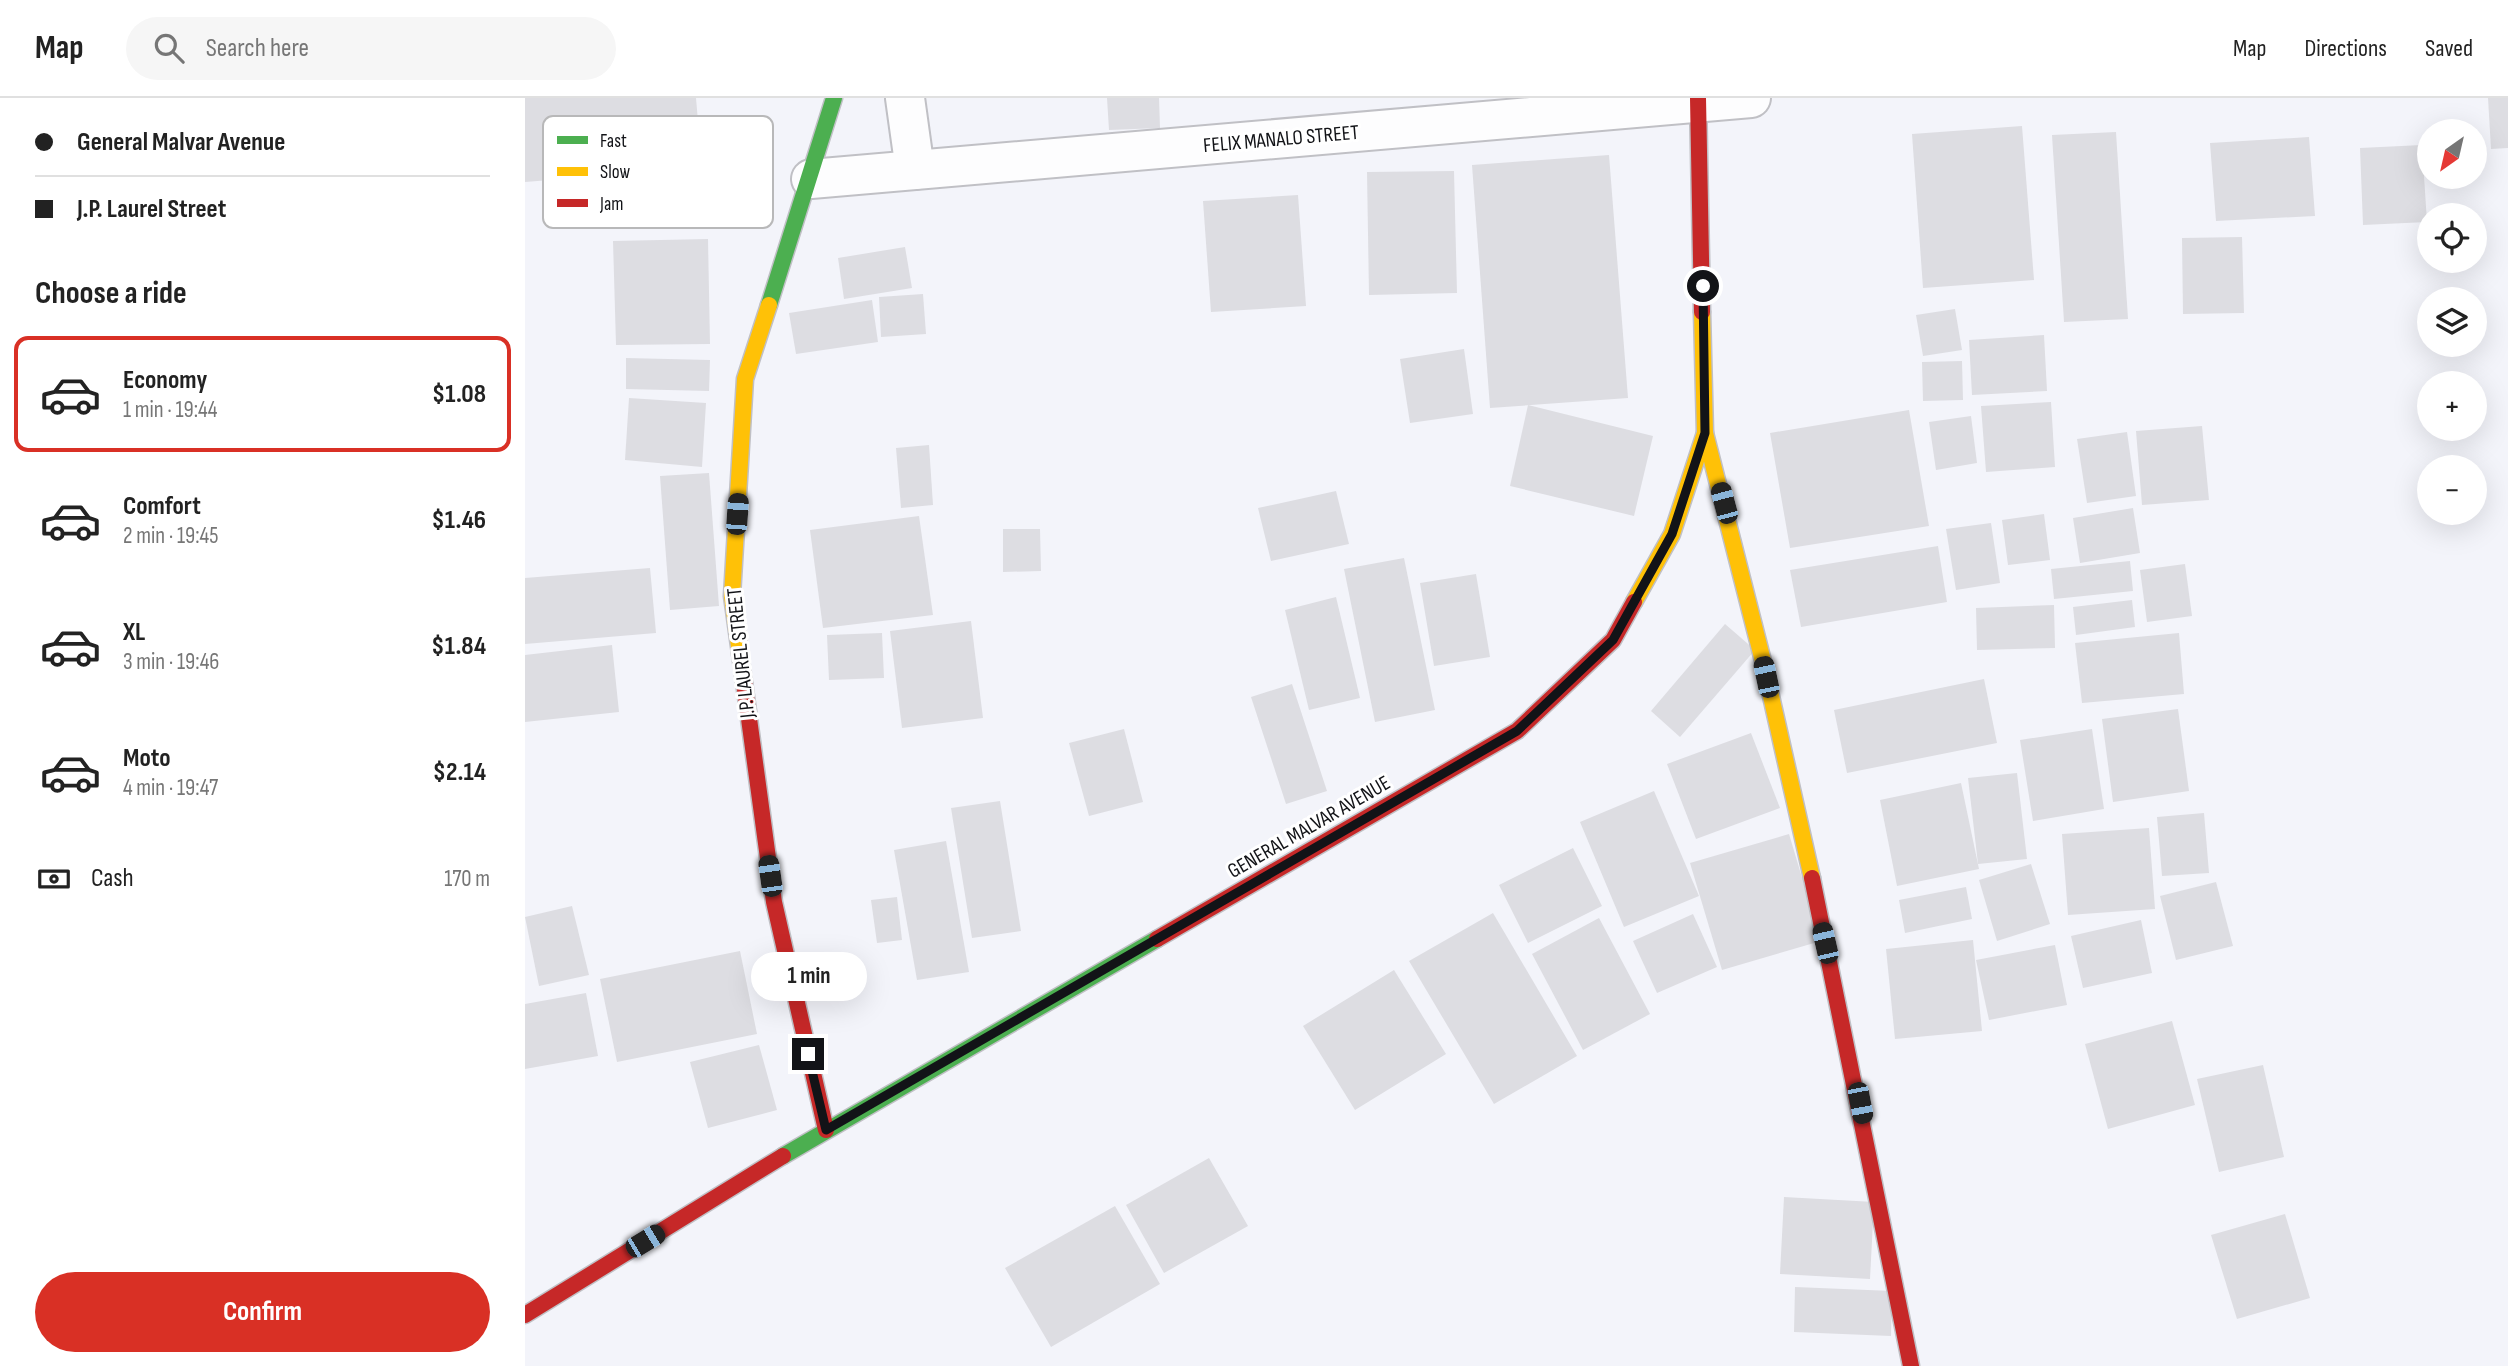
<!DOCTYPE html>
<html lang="en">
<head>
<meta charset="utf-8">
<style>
	:root { --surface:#fff; --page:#f6f6f6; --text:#222; --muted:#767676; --line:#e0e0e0; --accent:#d93025 }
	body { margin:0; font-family:"Sofia Sans Condensed",sans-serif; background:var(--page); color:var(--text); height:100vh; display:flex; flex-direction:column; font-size:26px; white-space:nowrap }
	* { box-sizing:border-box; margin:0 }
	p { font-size:23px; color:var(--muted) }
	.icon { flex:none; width:38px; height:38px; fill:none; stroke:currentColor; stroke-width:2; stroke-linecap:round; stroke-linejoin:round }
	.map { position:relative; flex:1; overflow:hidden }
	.sheet { display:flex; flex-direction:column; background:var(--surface); width:525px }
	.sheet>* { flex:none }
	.banner { display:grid; align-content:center; height:154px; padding:0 35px; background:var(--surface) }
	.needle { width:46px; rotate:214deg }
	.buttons { position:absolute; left:1892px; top:21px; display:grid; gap:14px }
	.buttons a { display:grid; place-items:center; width:70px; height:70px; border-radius:50%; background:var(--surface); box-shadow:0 7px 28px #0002; font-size:35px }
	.end { position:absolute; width:32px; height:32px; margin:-16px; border:9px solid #121317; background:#fff; box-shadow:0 0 0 4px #fff }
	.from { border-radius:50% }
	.bubble { position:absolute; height:49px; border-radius:24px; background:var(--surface); box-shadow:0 7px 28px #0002; font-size:23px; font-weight:700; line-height:49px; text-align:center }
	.car { position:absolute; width:21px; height:42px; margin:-21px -10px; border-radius:9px; box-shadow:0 0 5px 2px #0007; background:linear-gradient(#222 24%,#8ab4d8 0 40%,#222 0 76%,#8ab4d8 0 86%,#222 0) }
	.banner b { display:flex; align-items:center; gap:24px; height:66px; font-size:26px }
	.banner b+b { border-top:2px solid var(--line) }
	.banner i { width:18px; height:18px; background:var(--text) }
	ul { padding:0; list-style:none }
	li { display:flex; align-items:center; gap:21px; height:116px; margin:0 14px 10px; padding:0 21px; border:4px solid transparent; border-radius:14px }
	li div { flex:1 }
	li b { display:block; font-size:26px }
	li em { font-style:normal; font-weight:700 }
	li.current { border-color:var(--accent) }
	li>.icon { width:63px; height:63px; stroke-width:1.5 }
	h2 { padding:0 35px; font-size:32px; line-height:84px }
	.pay { display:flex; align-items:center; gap:18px; height:77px; padding:0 35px; font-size:26px }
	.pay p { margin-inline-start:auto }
	.primary-button { display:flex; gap:14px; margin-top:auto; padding:14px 35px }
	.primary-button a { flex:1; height:80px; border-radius:42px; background:var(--accent); color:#fff; font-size:28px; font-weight:700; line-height:80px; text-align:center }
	header { display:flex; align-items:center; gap:42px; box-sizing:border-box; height:98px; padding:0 35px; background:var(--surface); border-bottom:2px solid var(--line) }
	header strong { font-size:33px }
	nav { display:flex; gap:38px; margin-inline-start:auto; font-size:24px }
	.search { width:490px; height:63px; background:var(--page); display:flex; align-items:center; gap:18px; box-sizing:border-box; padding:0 24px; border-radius:38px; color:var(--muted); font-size:26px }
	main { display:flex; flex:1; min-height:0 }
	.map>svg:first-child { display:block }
	.building { fill:#dddde2 }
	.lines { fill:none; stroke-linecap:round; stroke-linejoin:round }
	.street-casing { stroke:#c0c0c5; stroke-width:42 }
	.fast-casing { stroke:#c0c0c5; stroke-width:19 }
	.slow-casing { stroke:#c0c0c5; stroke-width:19 }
	.jam-casing { stroke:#c0c0c5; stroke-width:19 }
	.street { stroke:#fdfdfe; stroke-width:38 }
	.fast { stroke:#4caf50; stroke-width:16 }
	.slow { stroke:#ffc107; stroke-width:16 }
	.jam { stroke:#c62828; stroke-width:16 }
	.route { stroke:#121317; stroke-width:9 }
	.labels { text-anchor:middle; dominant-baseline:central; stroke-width:6; stroke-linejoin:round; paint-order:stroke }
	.street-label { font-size:21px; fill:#121317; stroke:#fff }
	.key { fill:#fff; stroke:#b8b8b9; stroke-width:2 }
	.key-label { font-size:19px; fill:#121317 }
</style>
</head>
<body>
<header>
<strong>Map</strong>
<div class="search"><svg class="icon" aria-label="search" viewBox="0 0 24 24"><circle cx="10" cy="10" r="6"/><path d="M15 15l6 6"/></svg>Search here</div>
<nav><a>Map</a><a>Directions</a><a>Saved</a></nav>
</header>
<main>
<section class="sheet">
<div class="banner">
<b><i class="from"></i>General Malvar Avenue</b>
<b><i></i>J.P. Laurel Street</b>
</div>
<h2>Choose a ride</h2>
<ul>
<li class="current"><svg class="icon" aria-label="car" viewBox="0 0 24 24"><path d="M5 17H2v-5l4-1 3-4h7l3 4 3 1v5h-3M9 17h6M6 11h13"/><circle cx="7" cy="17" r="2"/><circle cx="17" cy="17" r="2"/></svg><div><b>Economy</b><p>1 min · 19:44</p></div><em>$1.08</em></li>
<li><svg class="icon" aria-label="car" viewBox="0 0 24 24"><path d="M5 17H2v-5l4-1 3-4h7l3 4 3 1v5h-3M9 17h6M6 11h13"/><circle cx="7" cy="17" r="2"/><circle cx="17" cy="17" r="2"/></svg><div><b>Comfort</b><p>2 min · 19:45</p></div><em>$1.46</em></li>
<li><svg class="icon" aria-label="car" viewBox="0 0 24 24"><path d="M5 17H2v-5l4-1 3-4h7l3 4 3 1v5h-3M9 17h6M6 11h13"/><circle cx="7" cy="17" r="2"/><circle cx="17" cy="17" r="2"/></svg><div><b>XL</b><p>3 min · 19:46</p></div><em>$1.84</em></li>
<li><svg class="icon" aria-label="car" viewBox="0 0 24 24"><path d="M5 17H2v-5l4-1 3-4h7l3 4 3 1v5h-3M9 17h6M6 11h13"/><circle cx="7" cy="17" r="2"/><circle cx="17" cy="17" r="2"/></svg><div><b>Moto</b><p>4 min · 19:47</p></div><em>$2.14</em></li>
</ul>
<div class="pay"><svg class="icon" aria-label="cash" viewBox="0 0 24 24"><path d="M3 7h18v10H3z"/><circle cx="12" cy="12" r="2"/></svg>Cash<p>170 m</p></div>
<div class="primary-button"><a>Confirm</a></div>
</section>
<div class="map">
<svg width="1983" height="1268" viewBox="0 0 1983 1268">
	<rect width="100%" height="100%" fill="#f3f4fa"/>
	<g class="building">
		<path d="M 0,0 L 171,0 L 177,70 L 0,84 Z"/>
		<path d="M 582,0 L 634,0 L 635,30 L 584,32 Z"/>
		<path d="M 1963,0 L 1983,0 L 1983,50 L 1966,51 Z"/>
		<path d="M 1497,28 L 1509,182 L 1398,190 L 1387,36 Z"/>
		<path d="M 1591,34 L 1603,221 L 1539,224 L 1527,37 Z"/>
		<path d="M 1784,39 L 1790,118 L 1691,123 L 1685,45 Z"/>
		<path d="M 1897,47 L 1902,124 L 1838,127 L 1835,50 Z"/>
		<path d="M 1084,57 L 1103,300 L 965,310 L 947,67 Z"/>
		<path d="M 929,73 L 932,195 L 844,197 L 842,74 Z"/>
		<path d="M 773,97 L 781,208 L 686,214 L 678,103 Z"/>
		<path d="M 1717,139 L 1719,215 L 1658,216 L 1657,140 Z"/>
		<path d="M 183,141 L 185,246 L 91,247 L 88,143 Z"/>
		<path d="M 380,149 L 387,190 L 319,201 L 313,160 Z"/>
		<path d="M 398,196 L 401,236 L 356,239 L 354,199 Z"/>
		<path d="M 347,202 L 353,244 L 271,256 L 264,215 Z"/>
		<path d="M 1430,211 L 1437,252 L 1398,258 L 1391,217 Z"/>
		<path d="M 1519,237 L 1522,293 L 1447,297 L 1444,242 Z"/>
		<path d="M 939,251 L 948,316 L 885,325 L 875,261 Z"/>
		<path d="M 101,260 L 185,262 L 184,293 L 101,291 Z"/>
		<path d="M 1437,263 L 1438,302 L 1398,303 L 1397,264 Z"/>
		<path d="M 104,300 L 181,305 L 177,369 L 100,362 Z"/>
		<path d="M 1526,304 L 1530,369 L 1461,374 L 1456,308 Z"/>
		<path d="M 1003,307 L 1128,338 L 1109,418 L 985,388 Z"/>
		<path d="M 1384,312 L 1404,428 L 1265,450 L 1245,335 Z"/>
		<path d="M 1446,318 L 1452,365 L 1411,372 L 1404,324 Z"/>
		<path d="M 1677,328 L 1684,402 L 1617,407 L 1611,333 Z"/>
		<path d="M 1602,334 L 1611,398 L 1562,405 L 1552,341 Z"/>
		<path d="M 404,347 L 408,407 L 376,410 L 371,350 Z"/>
		<path d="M 184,375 L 194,508 L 145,512 L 135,378 Z"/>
		<path d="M 811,393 L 824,446 L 746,463 L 733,410 Z"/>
		<path d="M 1608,410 L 1615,455 L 1555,465 L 1548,420 Z"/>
		<path d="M 1519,416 L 1525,462 L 1483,467 L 1477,422 Z"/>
		<path d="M 394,418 L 408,517 L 298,530 L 285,432 Z"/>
		<path d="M 1466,425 L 1475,485 L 1431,492 L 1421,431 Z"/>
		<path d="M 478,431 L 515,431 L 516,473 L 478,474 Z"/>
		<path d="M 1413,448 L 1422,504 L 1276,529 L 1265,472 Z"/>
		<path d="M 879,460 L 910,612 L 850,624 L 819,471 Z"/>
		<path d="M 1605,463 L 1608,493 L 1529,501 L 1526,471 Z"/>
		<path d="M 1660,466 L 1667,518 L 1622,524 L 1615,472 Z"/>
		<path d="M 125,470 L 131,535 L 0,546 L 0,480 Z"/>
		<path d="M 951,476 L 965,559 L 909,568 L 895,485 Z"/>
		<path d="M 811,499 L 835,600 L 784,612 L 760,512 Z"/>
		<path d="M 1607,502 L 1610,529 L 1551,537 L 1548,509 Z"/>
		<path d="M 1529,507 L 1530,550 L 1452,552 L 1451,510 Z"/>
		<path d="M 446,523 L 458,620 L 377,630 L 365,533 Z"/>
		<path d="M 1200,526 L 1230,552 L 1155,639 L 1126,613 Z"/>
		<path d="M 357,535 L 359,580 L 304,582 L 302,537 Z"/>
		<path d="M 1654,535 L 1659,596 L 1557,605 L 1550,545 Z"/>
		<path d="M 87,547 L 94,614 L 0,624 L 0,557 Z"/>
		<path d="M 1459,581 L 1472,645 L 1322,675 L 1309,612 Z"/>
		<path d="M 767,586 L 802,693 L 761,706 L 726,599 Z"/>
		<path d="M 1653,611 L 1664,693 L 1588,704 L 1577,621 Z"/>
		<path d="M 599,631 L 618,704 L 564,718 L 544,645 Z"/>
		<path d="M 1567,631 L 1579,711 L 1508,723 L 1495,642 Z"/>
		<path d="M 1226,635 L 1255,710 L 1171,741 L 1142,666 Z"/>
		<path d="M 1492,675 L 1502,761 L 1453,766 L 1443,680 Z"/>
		<path d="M 1436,685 L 1454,771 L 1372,788 L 1355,702 Z"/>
		<path d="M 1129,693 L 1174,798 L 1099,829 L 1055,724 Z"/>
		<path d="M 475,703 L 496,833 L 447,840 L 426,710 Z"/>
		<path d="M 1679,715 L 1684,775 L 1637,778 L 1632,719 Z"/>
		<path d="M 1624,730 L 1630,811 L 1543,817 L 1537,736 Z"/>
		<path d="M 1264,736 L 1296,843 L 1197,872 L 1165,765 Z"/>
		<path d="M 421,743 L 444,874 L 392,882 L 369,752 Z"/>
		<path d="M 1048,750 L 1077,808 L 1003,845 L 974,787 Z"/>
		<path d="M 1506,766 L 1525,826 L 1472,843 L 1454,782 Z"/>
		<path d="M 1691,784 L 1708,848 L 1651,862 L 1635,798 Z"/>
		<path d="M 1441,789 L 1447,821 L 1380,835 L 1374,802 Z"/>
		<path d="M 372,799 L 377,842 L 352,845 L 346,802 Z"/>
		<path d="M 47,808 L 64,877 L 14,888 L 0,819 Z"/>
		<path d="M 968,815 L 1052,958 L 969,1006 L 884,863 Z"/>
		<path d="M 1168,816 L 1192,869 L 1132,895 L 1108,843 Z"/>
		<path d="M 1074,820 L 1125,916 L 1058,952 L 1007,856 Z"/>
		<path d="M 1616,822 L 1627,875 L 1558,890 L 1546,838 Z"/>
		<path d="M 1448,842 L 1457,933 L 1370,941 L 1361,851 Z"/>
		<path d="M 1530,847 L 1542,907 L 1464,922 L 1451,862 Z"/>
		<path d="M 215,853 L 232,936 L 92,964 L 75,881 Z"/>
		<path d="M 869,872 L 921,956 L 830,1012 L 778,928 Z"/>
		<path d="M 61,895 L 73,958 L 0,971 L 0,906 Z"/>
		<path d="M 1647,923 L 1670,1007 L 1583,1031 L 1560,946 Z"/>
		<path d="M 234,947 L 252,1012 L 183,1030 L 165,964 Z"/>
		<path d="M 1738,967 L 1759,1059 L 1694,1074 L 1672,981 Z"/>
		<path d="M 684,1060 L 723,1128 L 639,1175 L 601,1107 Z"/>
		<path d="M 1259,1099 L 1349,1104 L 1345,1181 L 1255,1176 Z"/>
		<path d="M 590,1108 L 635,1186 L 526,1249 L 480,1170 Z"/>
		<path d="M 1760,1116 L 1785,1200 L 1712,1221 L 1686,1137 Z"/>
		<path d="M 1270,1189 L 1367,1193 L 1366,1238 L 1269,1234 Z"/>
	</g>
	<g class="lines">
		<g class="street-casing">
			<g id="street">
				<path d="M 380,0 L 390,72"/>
				<path d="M 286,81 L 1226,0"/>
			</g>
		</g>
		<g class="fast-casing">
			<g id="fast">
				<path d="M 244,207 L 309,0"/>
				<path d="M 258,1058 L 632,841"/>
			</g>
		</g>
		<g class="slow-casing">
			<g id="slow">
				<path d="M 1180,335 L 1239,567 L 1287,780"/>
				<path d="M 1109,504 L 1147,436 L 1180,335 L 1177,214"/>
				<path d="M 219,584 L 207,498 L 220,281 L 244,207"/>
			</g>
		</g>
		<g class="jam-casing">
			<g id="jam">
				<path d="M 1173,0 L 1177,214"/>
				<path d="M 219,584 L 249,804 L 301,1032"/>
				<path d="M 1287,780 L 1386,1268"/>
				<path d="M 632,841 L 992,633 L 1088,542 L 1109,504"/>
				<path d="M 0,1217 L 258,1058"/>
			</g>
		</g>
		<use href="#street" class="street"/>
		<use href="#fast" class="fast"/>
		<use href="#slow" class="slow"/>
		<use href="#jam" class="jam"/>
	</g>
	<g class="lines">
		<path class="route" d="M 283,956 L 301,1032 L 992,633 L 1088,542 L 1147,436 L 1180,335 L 1178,188"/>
	</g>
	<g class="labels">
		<g class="street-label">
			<text transform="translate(756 41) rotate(-5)">FELIX MANALO STREET</text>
			<text transform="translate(216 555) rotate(-96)">J.P. LAUREL STREET</text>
			<text transform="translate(784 729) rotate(-30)">GENERAL MALVAR AVENUE</text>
		</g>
	</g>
	<rect x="18" y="18" width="230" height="112" rx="10" class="key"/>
	<rect x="32" y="38" width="31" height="8" fill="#4caf50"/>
	<rect x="32" y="69" width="31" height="9" fill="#ffc107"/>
	<rect x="32" y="101" width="31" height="8" fill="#c62828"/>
	<g class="key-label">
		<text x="75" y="49">Fast</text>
		<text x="75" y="80">Slow</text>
		<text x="75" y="112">Jam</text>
	</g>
</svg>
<div class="buttons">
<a><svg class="needle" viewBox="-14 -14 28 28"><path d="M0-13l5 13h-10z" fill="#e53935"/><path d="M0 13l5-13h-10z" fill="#767676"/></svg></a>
<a><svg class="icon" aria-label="locate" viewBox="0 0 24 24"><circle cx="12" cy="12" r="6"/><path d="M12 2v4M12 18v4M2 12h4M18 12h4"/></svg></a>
<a><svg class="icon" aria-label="layers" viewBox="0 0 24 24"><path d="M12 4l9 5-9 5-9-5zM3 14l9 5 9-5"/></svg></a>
<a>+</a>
<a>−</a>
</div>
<i class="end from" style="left:1178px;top:188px"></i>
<i class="end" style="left:283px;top:956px"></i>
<div class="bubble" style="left:226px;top:854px;width:116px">1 min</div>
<i class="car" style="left:1199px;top:405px;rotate:345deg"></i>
<i class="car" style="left:212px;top:416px;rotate:4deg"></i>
<i class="car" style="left:1241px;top:579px;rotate:348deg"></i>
<i class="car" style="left:245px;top:778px;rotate:352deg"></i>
<i class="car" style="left:1300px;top:845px;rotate:347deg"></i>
<i class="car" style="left:1335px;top:1005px;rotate:169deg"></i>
<i class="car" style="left:120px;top:1143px;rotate:59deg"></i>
</div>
</main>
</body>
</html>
